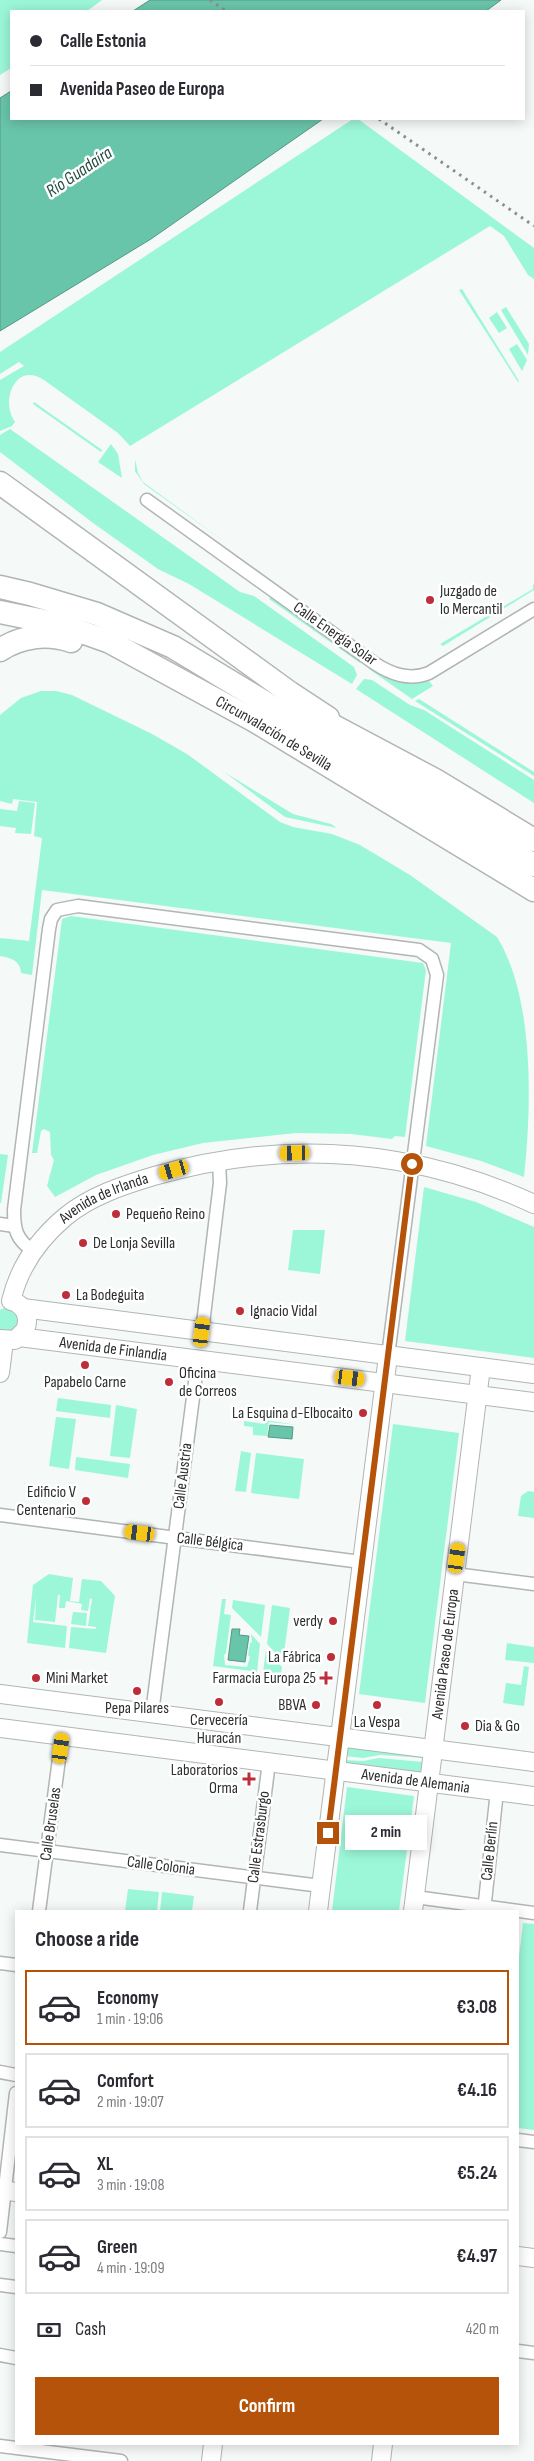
<!DOCTYPE html>
<html lang="en">
<head>
<meta charset="utf-8">
<style>
	:root { --surface:#fff; --page:#f2f2f3; --text:#2b2b33; --muted:#7c7c81; --line:#e1e1e2; --accent:#b45309 }
	body { margin:0; font-family:"Sofia Sans Condensed",sans-serif; background:var(--page); color:var(--text); height:100vh; display:flex; flex-direction:column; font-size:19px; white-space:nowrap }
	* { box-sizing:border-box; margin:0 }
	p { font-size:16px; color:var(--muted) }
	.icon { flex:none; width:28px; height:28px; fill:none; stroke:currentColor; stroke-width:2; stroke-linecap:round; stroke-linejoin:round }
	.map { position:relative; flex:1; overflow:hidden }
	.sheet { position:absolute; left:15px; top:1910px; width:504px; height:535px; display:flex; flex-direction:column; background:var(--surface); border-radius:0px; box-shadow:0 2px 12px #0003 }
	.sheet>* { flex:none }
	.top-card { position:absolute; left:10px; top:10px; width:515px; height:110px; border-radius:0px; box-shadow:0 2px 12px #0003; display:grid; align-content:center; height:110px; padding:0 20px; background:var(--surface) }
	.end { position:absolute; width:22px; height:22px; margin:-11px; border:6px solid #b45309; background:#fff; box-shadow:0 0 0 2px #fff }
	.from { border-radius:50% }
	.bubble { position:absolute; height:35px; border-radius:0px; background:var(--surface); box-shadow:0 2px 12px #0003; font-size:16px; font-weight:700; line-height:35px; text-align:center }
	.car { position:absolute; width:15px; height:30px; margin:-15px -8px; border-radius:6px; box-shadow:0 0 4px 1px #0007; background:linear-gradient(#f5c518 24%,#345 0 40%,#f5c518 0 76%,#345 0 86%,#f5c518 0) }
	.top-card b { display:flex; align-items:center; gap:18px; height:48px; font-size:19px }
	.top-card b+b { border-top:1px solid var(--line) }
	.top-card i { width:12px; height:12px; background:var(--text) }
	ul { padding:0; list-style:none }
	li { display:flex; align-items:center; gap:15px; height:75px; margin:0 10px 8px; padding:0 10px; border:2px solid var(--line); border-radius:0px }
	li div { flex:1 }
	li b { display:block; font-size:19px }
	li em { font-style:normal; font-weight:700 }
	li.selected { border-color:var(--accent) }
	li>.icon { width:45px; height:45px; stroke-width:1.5 }
	h2 { padding:0 20px; font-size:22px; line-height:60px }
	.pay { display:flex; align-items:center; gap:12px; height:55px; padding:0 20px; font-size:19px }
	.pay p { margin-inline-start:auto }
	.cta { display:flex; gap:10px; margin-top:auto; padding:10px 20px }
	.cta a { flex:1; height:58px; border-radius:0px; background:var(--accent); color:#fff; font-size:20px; font-weight:700; line-height:58px; text-align:center }
	.map>svg:first-child { display:block }
	.green { fill:#9cf7d9 }
	.water { fill:#69c5a9; stroke:#579784 }
	.lines { fill:none; stroke-linecap:round; stroke-linejoin:round }
	.street-casing { stroke:#b1b5b4; stroke-width:15 }
	.secondary-casing { stroke:#b1b5b4; stroke-width:20 }
	.highway-casing { stroke:#b1b5b4; stroke-width:25 }
	.street { stroke:#fff; stroke-width:12 }
	.secondary { stroke:#fff; stroke-width:18 }
	.highway { stroke:#fff; stroke-width:22 }
	.rail { stroke:#8c8e8e; stroke-width:3; stroke-dasharray:2.5 5; stroke-linecap:butt }
	.route { stroke:#b45309; stroke-width:6 }
	.poi-dot { fill:#be2e3a; stroke:#fff; stroke-width:2 }
	.labels { text-anchor:middle; dominant-baseline:central; stroke-width:5; stroke-linejoin:round; paint-order:stroke }
	.poi-label { font-size:16px; fill:#2c2d2d; stroke:#fff; text-anchor:start }
	.street-label { font-size:16px; fill:#2c2d2d; stroke:#fff }
	.water-label { font-size:18px; font-style:italic; fill:#244d40; stroke:#fff }
</style>
</head>
<body>
<div class="map">
<svg width="534" height="2461" viewBox="0 0 534 2461">
	<rect width="100%" height="100%" fill="#f5f9f8"/>
	<g class="green">
		<path d="M 0,0 L 102,0 L 87,11 L 11,11 L 11,68 L 0,75 Z"/>
		<path d="M 353,119 L 358,119 L 534,248 L 534,279 L 528,275 L 504,236 L 490,226 L 130,446 L 118,433 L 44,380 C 15,361 0,402 15,422 L 12,426 L 0,431 L 0,380 L 24,366 L 19,362 L 0,374 L 0,352 Z"/>
		<path d="M 462,289 L 519,381 L 518,382 L 459,290 Z"/>
		<path d="M 506,307 L 529,344 L 528,355 L 501,310 Z"/>
		<path d="M 497,312 L 507,328 L 499,333 L 489,318 Z"/>
		<path d="M 517,344 L 527,360 L 522,371 L 509,349 Z"/>
		<path d="M 34,402 L 102,450 L 101,452 L 33,404 Z"/>
		<path d="M 10,429 L 240,592 L 254,596 L 354,667 L 357,675 L 352,684 L 189,584 L 158,569 L 93,523 L 0,452 L 0,435 Z"/>
		<path d="M 111,444 L 118,454 L 122,478 L 98,462 Z"/>
		<path d="M 135,459 L 138,473 L 143,482 L 225,542 L 144,484 L 135,471 Z"/>
		<path d="M 533,584 L 534,585 L 534,590 L 443,646 L 440,644 L 533,589 Z"/>
		<path d="M 271,596 L 362,661 L 360,663 L 269,599 Z"/>
		<path d="M 370,667 C 389,680 405,686 428,680 L 433,686 L 412,699 L 369,669 Z"/>
		<path d="M 364,679 L 372,680 L 410,705 L 424,710 L 534,780 L 534,803 L 356,689 Z"/>
		<path d="M 41,691 L 56,691 L 72,695 L 152,734 L 187,754 L 280,822 L 293,827 L 332,834 L 360,845 L 410,875 L 497,937 C 534,997 532,1103 524,1177 L 481,1161 L 426,1146 L 451,943 L 42,890 L 32,975 L 21,973 C 21,961 11,958 0,956 L 0,938 L 29,941 L 42,838 L 34,836 L 37,802 L 13,799 L 12,804 L 0,801 L 0,715 L 21,698 Z"/>
		<path d="M 419,699 L 534,772 L 534,776 L 415,701 Z"/>
		<path d="M 224,772 L 293,814 L 331,824 L 337,828 L 285,817 Z"/>
		<path d="M 19,801 L 35,803 L 31,834 L 15,833 L 16,828 L 0,826 L 0,809 L 17,811 Z"/>
		<path d="M 71,916 L 423,963 L 426,970 L 405,1137 L 395,1136 L 392,1139 L 351,1134 L 296,1133 L 203,1143 L 153,1155 L 96,1175 L 55,1197 L 47,1186 L 54,1160 L 51,1155 L 50,1132 L 44,1129 L 41,1131 L 37,1153 L 32,1153 L 62,919 Z"/>
		<path d="M 0,1154 L 8,1155 L 1,1203 L 0,1203 Z"/>
		<path d="M 424,1187 L 476,1202 L 534,1227 L 534,1358 L 405,1341 Z"/>
		<path d="M 293,1230 L 325,1230 L 320,1274 L 288,1270 Z"/>
		<path d="M 4,1308 C 19,1308 21,1321 14,1331 L 0,1332 L 0,1310 Z"/>
		<path d="M 58,1398 L 111,1405 L 110,1418 L 56,1411 Z"/>
		<path d="M 116,1405 L 137,1409 L 130,1458 L 110,1456 Z"/>
		<path d="M 56,1417 L 76,1419 L 69,1469 L 49,1466 Z"/>
		<path d="M 265,1420 L 297,1425 L 269,1422 L 267,1436 L 253,1435 L 253,1427 L 244,1426 L 244,1421 L 264,1424 Z"/>
		<path d="M 393,1424 L 459,1433 L 425,1703 L 359,1694 Z"/>
		<path d="M 241,1451 L 251,1453 L 246,1492 L 235,1491 Z"/>
		<path d="M 256,1453 L 304,1459 L 299,1499 L 251,1493 Z"/>
		<path d="M 76,1457 L 130,1464 L 128,1478 L 75,1470 Z"/>
		<path d="M 528,1491 L 534,1492 L 534,1518 L 518,1516 L 521,1496 Z"/>
		<path d="M 49,1574 L 73,1578 L 70,1601 L 79,1602 L 82,1579 L 101,1581 L 115,1596 L 106,1653 L 69,1648 L 71,1627 L 96,1629 L 96,1627 L 88,1626 L 92,1599 L 90,1598 L 88,1611 L 81,1610 L 82,1604 L 66,1601 L 65,1608 L 59,1608 L 60,1595 L 58,1595 L 55,1622 L 35,1620 L 36,1598 L 33,1622 L 67,1626 L 65,1648 L 27,1643 L 33,1585 Z"/>
		<path d="M 222,1599 L 226,1599 L 224,1614 L 231,1615 L 226,1653 L 224,1655 L 225,1665 L 247,1667 L 250,1657 L 248,1655 L 250,1643 L 252,1642 L 251,1634 L 260,1644 L 257,1672 L 213,1666 Z"/>
		<path d="M 233,1600 L 265,1605 L 261,1637 L 232,1608 Z"/>
		<path d="M 272,1605 L 290,1608 L 283,1661 L 267,1644 Z"/>
		<path d="M 73,1612 L 87,1613 L 86,1626 L 71,1624 Z"/>
		<path d="M 507,1643 L 534,1647 L 534,1663 L 505,1660 Z"/>
		<path d="M 266,1651 L 282,1667 L 281,1675 L 263,1672 Z"/>
		<path d="M 524,1666 L 529,1667 L 524,1706 L 503,1703 L 506,1683 L 521,1685 Z"/>
		<path d="M 346,1746 L 423,1755 L 424,1758 L 380,1755 L 363,1758 L 344,1756 Z"/>
		<path d="M 379,1758 L 423,1762 L 422,1772 L 345,1765 L 344,1760 L 363,1761 Z"/>
		<path d="M 347,1787 L 414,1796 L 399,1911 L 332,1911 Z"/>
		<path d="M 128,1889 L 159,1892 L 157,1911 L 125,1911 Z"/>
		<path d="M 162,1892 L 194,1896 L 192,1911 L 160,1911 Z"/>
		<path d="M 523,1923 L 534,1924 L 534,2130 L 518,2128 L 518,1965 Z"/>
	</g>
	<g class="water">
		<path d="M 150,0 L 501,0 L 486,11 L 133,11 Z"/>
		<path d="M 11,91 L 11,119 L 323,119 L 151,239 L 0,331 L 0,98 Z"/>
		<path d="M 270,1425 L 293,1427 L 292,1439 L 268,1437 Z"/>
		<path d="M 232,1629 L 240,1629 L 239,1635 L 249,1636 L 245,1662 L 228,1660 Z"/>
	</g>
	<g class="lines">
		<g class="street-casing">
			<g id="street">
				<path d="M 147,500 L 374,663 C 391,674 409,681 429,673 L 534,609"/>
				<path d="M 0,1224 L 14,1226"/>
				<path d="M 33,1251 C 16,1239 14,1230 14,1210 L 49,929 L 51,919 L 57,910 L 78,906 L 419,950 L 432,959 L 437,975 L 388,1356"/>
				<path d="M 202,1332 L 220,1183 L 219,1161"/>
				<path d="M 0,1515 L 361,1562"/>
				<path d="M 455,1574 L 534,1584"/>
				<path d="M 152,1713 L 198,1359"/>
				<path d="M 0,1845 L 321,1886"/>
				<path d="M 415,1897 L 534,1913"/>
				<path d="M 39,1911 L 62,1736"/>
				<path d="M 250,1911 L 269,1762"/>
				<path d="M 484,1911 L 497,1791"/>
				<path d="M 0,1963 L 16,1965"/>
				<path d="M 0,2072 L 16,2075"/>
				<path d="M 518,2140 L 534,2142"/>
				<path d="M 0,2232 L 16,2093"/>
				<path d="M 0,2244 L 16,2246"/>
				<path d="M 0,2285 L 16,2287"/>
				<path d="M 518,2351 L 534,2353"/>
				<path d="M 0,2355 L 16,2358"/>
				<path d="M 0,2446 L 121,2461"/>
			</g>
		</g>
		<g class="secondary-casing">
			<g id="secondary">
				<path id="s1" d="M 11,1301 C 19,1267 39,1239 65,1217 C 90,1196 124,1185 154,1176 C 234,1153 316,1147 397,1161 C 444,1169 491,1184 534,1204"/>
				<path d="M 23,1308 L 534,1374"/>
				<path id="s2" d="M 19,1337 L 534,1402"/>
				<path d="M 0,1339 L 15,1340 L 25,1330 C 30,1318 26,1308 15,1302"/>
				<path d="M 0,1373 L 4,1341"/>
				<path d="M 0,1694 L 534,1762"/>
				<path id="s3" d="M 0,1728 L 534,1796"/>
				<path d="M 318,1911 L 388,1356"/>
				<path id="s4" d="M 413,1911 L 481,1367"/>
				<path d="M 0,2190 L 16,2192"/>
				<path d="M 518,2256 L 534,2258"/>
				<path d="M 211,2461 L 213,2444"/>
				<path d="M 381,2461 L 383,2444"/>
			</g>
		</g>
		<g class="highway-casing">
			<g id="highway">
				<path d="M 0,483 L 290,693 L 328,718"/>
				<path d="M 0,587 L 30,594 L 97,614 L 173,647 L 534,865"/>
				<path id="s5" d="M 0,612 L 59,624 L 110,642 L 255,721 L 534,890"/>
				<path d="M 0,650 C 21,636 47,633 71,641"/>
				<path d="M 311,714 L 435,780 L 534,840"/>
			</g>
		</g>
		<use href="#street" class="street"/>
		<use href="#secondary" class="secondary"/>
		<use href="#highway" class="highway"/>
		<g class="rail">
			<path d="M 210,0 L 226,11"/>
			<path d="M 379,119 L 534,226"/>
		</g>
	</g>
	<g class="lines">
		<path class="route" d="M 328,1833 L 412,1164"/>
	</g>
	<g class="poi-dot">
		<circle cx="430" cy="600" r="5"/>
		<circle cx="116" cy="1214" r="5"/>
		<circle cx="83" cy="1243" r="5"/>
		<circle cx="66" cy="1295" r="5"/>
		<circle cx="240" cy="1311" r="5"/>
		<circle cx="85" cy="1365" r="5"/>
		<circle cx="169" cy="1382" r="5"/>
		<circle cx="363" cy="1413" r="5"/>
		<circle cx="86" cy="1501" r="5"/>
		<circle cx="333" cy="1621" r="5"/>
		<circle cx="331" cy="1657" r="5"/>
		<circle cx="36" cy="1678" r="5"/>
		<path d="M323.5 1670.5h5v5h5v5h-5v5h-5v-5h-5v-5h5z"/>
		<circle cx="137" cy="1691" r="5"/>
		<circle cx="219" cy="1702" r="5"/>
		<circle cx="316" cy="1705" r="5"/>
		<circle cx="377" cy="1705" r="5"/>
		<circle cx="465" cy="1726" r="5"/>
		<path d="M246.5 1771.5h5v5h5v5h-5v5h-5v-5h-5v-5h5z"/>
	</g>
	<g class="labels">
		<g class="poi-label">
			<text x="440" y="591">Juzgado de<tspan x="440" dy="18">lo Mercantil</tspan></text>
			<text x="126" y="1214">Pequeño Reino</text>
			<text x="93" y="1243">De Lonja Sevilla</text>
			<text x="76" y="1295">La Bodeguita</text>
			<text x="250" y="1311">Ignacio Vidal</text>
			<text x="179" y="1373">Oficina<tspan x="179" dy="18">de Correos</tspan></text>
			<text x="85" y="1382" text-anchor="middle">Papabelo Carne</text>
			<text x="353" y="1413" text-anchor="end">La Esquina d-Elbocaito</text>
			<text x="76" y="1492" text-anchor="end">Edificio V<tspan x="76" dy="18">Centenario</tspan></text>
			<text x="323" y="1621" text-anchor="end">verdy</text>
			<text x="321" y="1657" text-anchor="end">La Fábrica</text>
			<text x="46" y="1678">Mini Market</text>
			<text x="316" y="1678" text-anchor="end">Farmacia Europa 25</text>
			<text x="306" y="1705" text-anchor="end">BBVA</text>
			<text x="137" y="1708" text-anchor="middle">Pepa Pilares</text>
			<text x="219" y="1720" text-anchor="middle">Cervecería<tspan x="219" dy="18">Huracán</tspan></text>
			<text x="377" y="1722" text-anchor="middle">La Vespa</text>
			<text x="475" y="1726">Dia &amp; Go</text>
			<text x="238" y="1770" text-anchor="end">Laboratorios<tspan x="238" dy="18">Orma</tspan></text>
		</g>
		<g class="street-label">
			<text transform="translate(335 634) rotate(35)">Calle Energía Solar</text>
			<text stroke="none"><textPath href="#s5" startOffset="302">Circunvalación de Sevilla</textPath></text>
			<text stroke="none"><textPath href="#s1" startOffset="145">Avenida de Irlanda</textPath></text>
			<text stroke="none"><textPath href="#s2" startOffset="95">Avenida de Finlandia</textPath></text>
			<text transform="translate(183 1476) rotate(-83)">Calle Austria</text>
			<text transform="translate(210 1542) rotate(7)">Calle Bélgica</text>
			<text stroke="none"><textPath href="#s4" startOffset="259">Avenida Paseo de Europa</textPath></text>
			<text stroke="none"><textPath href="#s3" startOffset="419">Avenida de Alemania</textPath></text>
			<text transform="translate(51 1824) rotate(-82)">Calle Bruselas</text>
			<text transform="translate(259 1837) rotate(-83)">Calle Estrasburgo</text>
			<text transform="translate(490 1851) rotate(-84)">Calle Berlín</text>
			<text transform="translate(161 1866) rotate(7)">Calle Colonia</text>
		</g>
		<g class="water-label">
			<text transform="translate(79 172) rotate(-34)">Río Guadaíra</text>
		</g>
	</g>
</svg>
<i class="end from" style="left:412px;top:1164px"></i>
<i class="end" style="left:328px;top:1833px"></i>
<div class="bubble" style="left:345px;top:1815px;width:82px">2 min</div>
<i class="car" style="left:295px;top:1153px;rotate:269deg"></i>
<i class="car" style="left:174px;top:1170px;rotate:254deg"></i>
<i class="car" style="left:202px;top:1332px;rotate:7deg"></i>
<i class="car" style="left:350px;top:1378px;rotate:97deg"></i>
<i class="car" style="left:140px;top:1533px;rotate:277deg"></i>
<i class="car" style="left:457px;top:1558px;rotate:8deg"></i>
<i class="car" style="left:61px;top:1748px;rotate:8deg"></i>
<div class="top-card">
<b><i class="from"></i>Calle Estonia</b>
<b><i></i>Avenida Paseo de Europa</b>
</div>
<section class="sheet">
<h2>Choose a ride</h2>
<ul>
<li class="selected"><svg class="icon" aria-label="car" viewBox="0 0 24 24"><path d="M5 17H2v-5l4-1 3-4h7l3 4 3 1v5h-3M9 17h6M6 11h13"/><circle cx="7" cy="17" r="2"/><circle cx="17" cy="17" r="2"/></svg><div><b>Economy</b><p>1 min · 19:06</p></div><em>€3.08</em></li>
<li><svg class="icon" aria-label="car" viewBox="0 0 24 24"><path d="M5 17H2v-5l4-1 3-4h7l3 4 3 1v5h-3M9 17h6M6 11h13"/><circle cx="7" cy="17" r="2"/><circle cx="17" cy="17" r="2"/></svg><div><b>Comfort</b><p>2 min · 19:07</p></div><em>€4.16</em></li>
<li><svg class="icon" aria-label="car" viewBox="0 0 24 24"><path d="M5 17H2v-5l4-1 3-4h7l3 4 3 1v5h-3M9 17h6M6 11h13"/><circle cx="7" cy="17" r="2"/><circle cx="17" cy="17" r="2"/></svg><div><b>XL</b><p>3 min · 19:08</p></div><em>€5.24</em></li>
<li><svg class="icon" aria-label="car" viewBox="0 0 24 24"><path d="M5 17H2v-5l4-1 3-4h7l3 4 3 1v5h-3M9 17h6M6 11h13"/><circle cx="7" cy="17" r="2"/><circle cx="17" cy="17" r="2"/></svg><div><b>Green</b><p>4 min · 19:09</p></div><em>€4.97</em></li>
</ul>
<div class="pay"><svg class="icon" aria-label="cash" viewBox="0 0 24 24"><path d="M3 7h18v10H3z"/><circle cx="12" cy="12" r="2"/></svg>Cash<p>420 m</p></div>
<div class="cta"><a>Confirm</a></div>
</section>
</div>
</body>
</html>
